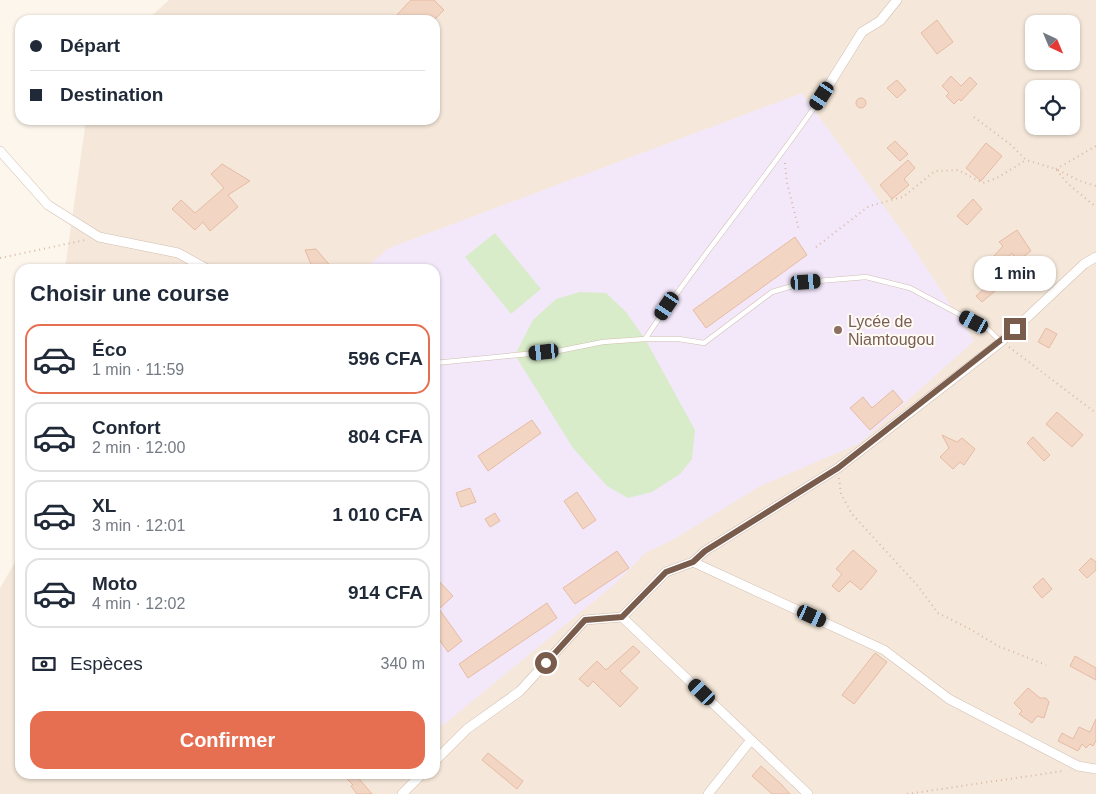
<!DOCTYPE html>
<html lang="fr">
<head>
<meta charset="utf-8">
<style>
	:root { --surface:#fff; --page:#f6f6f7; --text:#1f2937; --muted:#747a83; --line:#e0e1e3; --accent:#e76f51 }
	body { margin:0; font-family:Helvetica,sans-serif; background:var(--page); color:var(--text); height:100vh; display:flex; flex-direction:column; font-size:19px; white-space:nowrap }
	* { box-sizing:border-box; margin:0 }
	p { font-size:16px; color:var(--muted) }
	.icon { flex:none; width:28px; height:28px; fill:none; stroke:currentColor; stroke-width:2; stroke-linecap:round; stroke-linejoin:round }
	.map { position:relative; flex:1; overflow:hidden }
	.panel { position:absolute; left:15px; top:264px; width:425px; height:515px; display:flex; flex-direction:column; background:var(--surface); border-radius:15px; box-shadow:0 1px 4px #0004 }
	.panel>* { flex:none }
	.hud { position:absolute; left:15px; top:15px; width:425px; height:110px; border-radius:15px; box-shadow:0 1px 4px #0004; display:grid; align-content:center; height:110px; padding:0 15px; background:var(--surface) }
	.needle { width:32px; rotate:136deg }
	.controls { position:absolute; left:1025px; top:15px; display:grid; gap:10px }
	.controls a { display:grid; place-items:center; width:55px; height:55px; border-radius:10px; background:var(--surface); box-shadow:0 1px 4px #0004; font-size:25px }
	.end { position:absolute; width:22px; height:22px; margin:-11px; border:6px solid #7a5c4d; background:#fff; box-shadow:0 0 0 2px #fff }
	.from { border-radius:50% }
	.bubble { position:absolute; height:35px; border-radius:15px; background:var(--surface); box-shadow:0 1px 4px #0004; font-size:16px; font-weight:700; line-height:35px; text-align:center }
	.car { position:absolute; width:15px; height:30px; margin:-15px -8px; border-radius:6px; box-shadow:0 0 4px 1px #0007; background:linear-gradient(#222 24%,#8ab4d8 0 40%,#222 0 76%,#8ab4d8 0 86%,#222 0) }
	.hud b { display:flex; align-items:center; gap:18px; height:48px; font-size:19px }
	.hud b+b { border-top:1px solid var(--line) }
	.hud i { width:12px; height:12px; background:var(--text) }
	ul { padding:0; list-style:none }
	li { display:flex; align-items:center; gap:15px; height:70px; margin:0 10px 8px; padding:0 5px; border:2px solid var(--line); border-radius:15px }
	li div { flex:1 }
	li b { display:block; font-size:19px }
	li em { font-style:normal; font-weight:700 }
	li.active { border-color:var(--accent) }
	li>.icon { width:45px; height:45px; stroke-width:1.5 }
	h2 { padding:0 15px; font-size:22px; line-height:60px }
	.pay { display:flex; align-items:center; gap:12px; height:55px; padding:0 15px; font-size:19px }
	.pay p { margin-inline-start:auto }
	.cta { display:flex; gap:10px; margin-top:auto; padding:10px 15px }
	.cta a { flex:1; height:58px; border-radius:15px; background:var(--accent); color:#fff; font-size:20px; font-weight:700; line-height:58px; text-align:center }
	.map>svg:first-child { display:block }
	.residential { fill:#f5e8da; fill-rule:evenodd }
	.education { fill:#f3e8fa }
	.green { fill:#d8ecc9 }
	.building { fill:#f3d5c3; stroke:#e6bba3 }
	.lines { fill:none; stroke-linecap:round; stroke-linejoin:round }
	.service-casing { stroke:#d1beb0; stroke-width:5.5 }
	.minor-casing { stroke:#d1beb0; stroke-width:10 }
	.path { stroke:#d9b8a5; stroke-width:2; stroke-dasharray:1 4; stroke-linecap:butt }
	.service { stroke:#fff; stroke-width:4.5 }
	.minor { stroke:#fff; stroke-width:9 }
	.route { stroke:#7a5c4d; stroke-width:6 }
	.education-dot { fill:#8d6e63; stroke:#fffaf3; stroke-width:2 }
	.labels { text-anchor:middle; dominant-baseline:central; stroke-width:4; stroke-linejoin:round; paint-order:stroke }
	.education-label { font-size:16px; fill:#785e54; stroke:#fffaf3; text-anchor:start }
</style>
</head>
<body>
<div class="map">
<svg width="1096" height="794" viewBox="0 0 1096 794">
	<rect width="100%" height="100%" fill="#fdf6ec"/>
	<path class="residential" d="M 169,0 L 1096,0 L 1096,794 L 0,794 L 0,588 L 20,554 L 20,774 L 435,774 L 435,269 L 65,269 L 86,120 L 435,120 L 435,20 L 147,20 ZM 1034,24 L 1071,24 L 1071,61 L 1034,61 ZM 1034,89 L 1071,89 L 1071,126 L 1034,126 Z"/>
	<path class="education" d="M 802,93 L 909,241 L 974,341 L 860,443 L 760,486 L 674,539 L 645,553 L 616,583 L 442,726 L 435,719 L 435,269 L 365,269 L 389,248 Z"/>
	<g class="green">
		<path d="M 495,233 L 541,289 L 511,314 L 465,257 Z"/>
		<path d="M 580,292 L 606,293 L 626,312 L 645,339 L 695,430 L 692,459 L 680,474 L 652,492 L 628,498 L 607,486 L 573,448 L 515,355 L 533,320 L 556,299 Z"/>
	</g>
	<g class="building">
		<path d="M 411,0 L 434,0 L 444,10 L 434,20 L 392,20 Z"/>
		<path d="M 937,20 L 953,42 L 937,54 L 921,33 Z"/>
		<path d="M 951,76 L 961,86 L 970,77 L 977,84 L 961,101 L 959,99 L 954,104 L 946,96 L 949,93 L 942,86 Z"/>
		<path d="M 897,80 L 906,90 L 897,98 L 887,88 Z"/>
		<circle cx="861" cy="103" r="5"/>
		<path d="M 895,141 L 908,154 L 900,161 L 887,148 Z"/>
		<path d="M 986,143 L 1002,156 L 981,181 L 966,168 Z"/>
		<path d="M 908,160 L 915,168 L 904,179 L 909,185 L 892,199 L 880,185 Z"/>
		<path d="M 222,164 L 250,181 L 228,195 L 238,207 L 210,231 L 203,222 L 195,230 L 172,209 L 181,200 L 195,213 L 224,188 L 211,174 Z"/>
		<path d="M 973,199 L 982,209 L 967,225 L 957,216 Z"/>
		<path d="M 1017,230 L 1031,251 L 1017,261 L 1012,253 L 994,273 L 985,266 L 1003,246 L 999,242 Z"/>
		<path d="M 795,237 L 807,255 L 706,328 L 693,310 Z"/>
		<path d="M 316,249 L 333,269 L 313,269 L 305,250 Z"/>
		<path d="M 995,279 L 1001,286 L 982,302 L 976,296 Z"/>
		<path d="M 1046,328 L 1057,334 L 1049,348 L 1038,342 Z"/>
		<path d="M 893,390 L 903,402 L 870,430 L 850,408 L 863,397 L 872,408 Z"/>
		<path d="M 1057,412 L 1083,435 L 1072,447 L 1046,424 Z"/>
		<path d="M 532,420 L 541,433 L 488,471 L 478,456 Z"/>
		<path d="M 942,435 L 957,442 L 962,438 L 975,449 L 964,465 L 960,462 L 953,469 L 940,457 L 949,448 Z"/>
		<path d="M 1033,437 L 1050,455 L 1044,461 L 1027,443 Z"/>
		<path d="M 470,488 L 476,502 L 461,507 L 456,493 Z"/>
		<path d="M 577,492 L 596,520 L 583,529 L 564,501 Z"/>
		<path d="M 495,513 L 500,521 L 490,527 L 485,519 Z"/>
		<path d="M 853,550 L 877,571 L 861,590 L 850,581 L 839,592 L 832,586 L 842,574 L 836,569 Z"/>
		<path d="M 617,551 L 629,568 L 575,604 L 563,588 Z"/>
		<path d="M 1091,558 L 1096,562 L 1096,570 L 1087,578 L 1079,570 Z"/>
		<path d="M 435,577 L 453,596 L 439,609 L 462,641 L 448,652 L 435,634 Z"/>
		<path d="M 1043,578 L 1052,589 L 1042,598 L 1033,587 Z"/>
		<path d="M 547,603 L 557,618 L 468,678 L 459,664 Z"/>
		<path d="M 633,646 L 640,652 L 620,671 L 638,688 L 620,707 L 593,681 L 588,687 L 579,679 L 597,661 L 606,670 Z"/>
		<path d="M 875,653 L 887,662 L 854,704 L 842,695 Z"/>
		<path d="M 1075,656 L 1096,668 L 1096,680 L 1070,666 Z"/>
		<path d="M 1028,688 L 1040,698 L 1046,698 L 1049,702 L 1044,718 L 1037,716 L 1032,723 L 1019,714 L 1022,711 L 1014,703 Z"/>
		<path d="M 1096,719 L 1096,741 L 1093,746 L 1090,744 L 1086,748 L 1082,744 L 1078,751 L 1058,741 L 1062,733 L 1073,739 L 1079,727 L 1090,732 Z"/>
		<path d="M 488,753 L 523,781 L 517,789 L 482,760 Z"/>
		<path d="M 761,766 L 782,785 L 790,794 L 772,794 L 752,776 Z"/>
		<path d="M 342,774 L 355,774 L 372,794 L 357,794 L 351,786 L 353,785 Z"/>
	</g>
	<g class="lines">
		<g class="service-casing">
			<g id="service">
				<path d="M 645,339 C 701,255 766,179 822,96"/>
				<path d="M 435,363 L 558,351 L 603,342 L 645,339 L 679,339 L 704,343 L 772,292 L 806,282 L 866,277 L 910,288 L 989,330 L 1001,342"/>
			</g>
		</g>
		<g class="minor-casing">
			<g id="minor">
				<path d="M 822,96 L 862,32 L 880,21 L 897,0"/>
				<path d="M 0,151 L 48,205 L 99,237 L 178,253 L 207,269"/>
				<path d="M 693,562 L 884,650 L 949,699 L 1078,766 L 1096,769"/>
				<path d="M 622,617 L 666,572 L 693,562 L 705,551 L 838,468 L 1001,342 L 1084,264 L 1096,257"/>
				<path d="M 435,761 L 467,729 L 520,691 L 585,620 L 622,617 L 808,794"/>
				<path d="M 402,794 L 422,774"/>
				<path d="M 708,794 L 751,740"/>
			</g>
		</g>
		<g class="path">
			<path d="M 974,117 L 1011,145 L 1026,160 L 1056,169 L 1067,183 L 1096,207"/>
			<path d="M 785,163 L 787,183 L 799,230"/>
			<path d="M 1056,169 L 1096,146"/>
			<path d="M 1058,170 L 1080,181 L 1096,186"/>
			<path d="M 816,247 L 869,206 L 903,197 L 935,171 L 958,170 L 983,183 L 997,178 L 1026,160"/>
			<path d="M 0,258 L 85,240"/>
			<path d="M 1009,347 L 1096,413"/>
			<path d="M 839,478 L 841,494 L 852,514 L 917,585 L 938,613 L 970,629 L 998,646 L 1046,665"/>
			<path d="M 907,794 L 1063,771"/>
		</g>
		<use href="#service" class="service"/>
		<use href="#minor" class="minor"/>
	</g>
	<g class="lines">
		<path class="route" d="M 546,663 L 585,620 L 622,617 L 666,572 L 693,562 L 705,551 L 838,468 L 1015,329"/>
	</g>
	<circle class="education-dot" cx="838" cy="330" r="5"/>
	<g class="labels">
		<g class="education-label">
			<text x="848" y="321">Lycée de<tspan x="848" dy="18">Niamtougou</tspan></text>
		</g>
	</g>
</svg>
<div class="controls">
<a><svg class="needle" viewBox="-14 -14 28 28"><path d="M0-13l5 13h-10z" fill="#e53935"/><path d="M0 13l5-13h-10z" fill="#747a83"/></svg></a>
<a><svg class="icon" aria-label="locate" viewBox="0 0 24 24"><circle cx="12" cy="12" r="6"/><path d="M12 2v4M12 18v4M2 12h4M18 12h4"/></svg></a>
</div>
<i class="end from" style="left:546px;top:663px"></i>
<i class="end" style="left:1015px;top:329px"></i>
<div class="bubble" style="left:974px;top:256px;width:82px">1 min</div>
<i class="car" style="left:822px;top:96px;rotate:213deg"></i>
<i class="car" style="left:806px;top:282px;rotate:86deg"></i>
<i class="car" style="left:667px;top:306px;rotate:214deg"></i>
<i class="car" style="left:974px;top:322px;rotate:298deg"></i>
<i class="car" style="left:544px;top:352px;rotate:264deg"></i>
<i class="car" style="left:812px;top:616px;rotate:115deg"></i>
<i class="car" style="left:702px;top:692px;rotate:314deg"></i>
<div class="hud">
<b><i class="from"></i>Départ</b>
<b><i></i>Destination</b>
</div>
<section class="panel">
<h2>Choisir une course</h2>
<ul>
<li class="active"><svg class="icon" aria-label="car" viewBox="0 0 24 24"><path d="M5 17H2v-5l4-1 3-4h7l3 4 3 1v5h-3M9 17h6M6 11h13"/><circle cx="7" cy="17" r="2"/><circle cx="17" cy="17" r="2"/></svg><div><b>Éco</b><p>1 min · 11:59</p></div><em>596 CFA</em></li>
<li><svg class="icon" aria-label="car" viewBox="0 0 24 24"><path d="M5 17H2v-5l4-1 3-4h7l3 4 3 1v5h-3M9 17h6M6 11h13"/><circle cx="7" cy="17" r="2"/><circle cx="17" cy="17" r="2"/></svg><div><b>Confort</b><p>2 min · 12:00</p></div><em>804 CFA</em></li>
<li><svg class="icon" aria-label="car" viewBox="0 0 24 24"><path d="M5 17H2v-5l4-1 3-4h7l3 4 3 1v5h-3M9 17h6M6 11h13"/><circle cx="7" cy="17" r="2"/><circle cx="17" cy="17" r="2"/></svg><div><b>XL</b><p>3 min · 12:01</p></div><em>1 010 CFA</em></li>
<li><svg class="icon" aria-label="car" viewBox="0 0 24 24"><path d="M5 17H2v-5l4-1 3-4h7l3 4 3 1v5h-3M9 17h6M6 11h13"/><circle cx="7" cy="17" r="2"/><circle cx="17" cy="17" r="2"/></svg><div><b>Moto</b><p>4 min · 12:02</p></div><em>914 CFA</em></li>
</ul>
<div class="pay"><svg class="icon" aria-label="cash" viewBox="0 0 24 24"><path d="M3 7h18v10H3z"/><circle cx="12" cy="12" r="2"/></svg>Espèces<p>340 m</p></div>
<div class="cta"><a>Confirmer</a></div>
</section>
</div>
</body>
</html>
